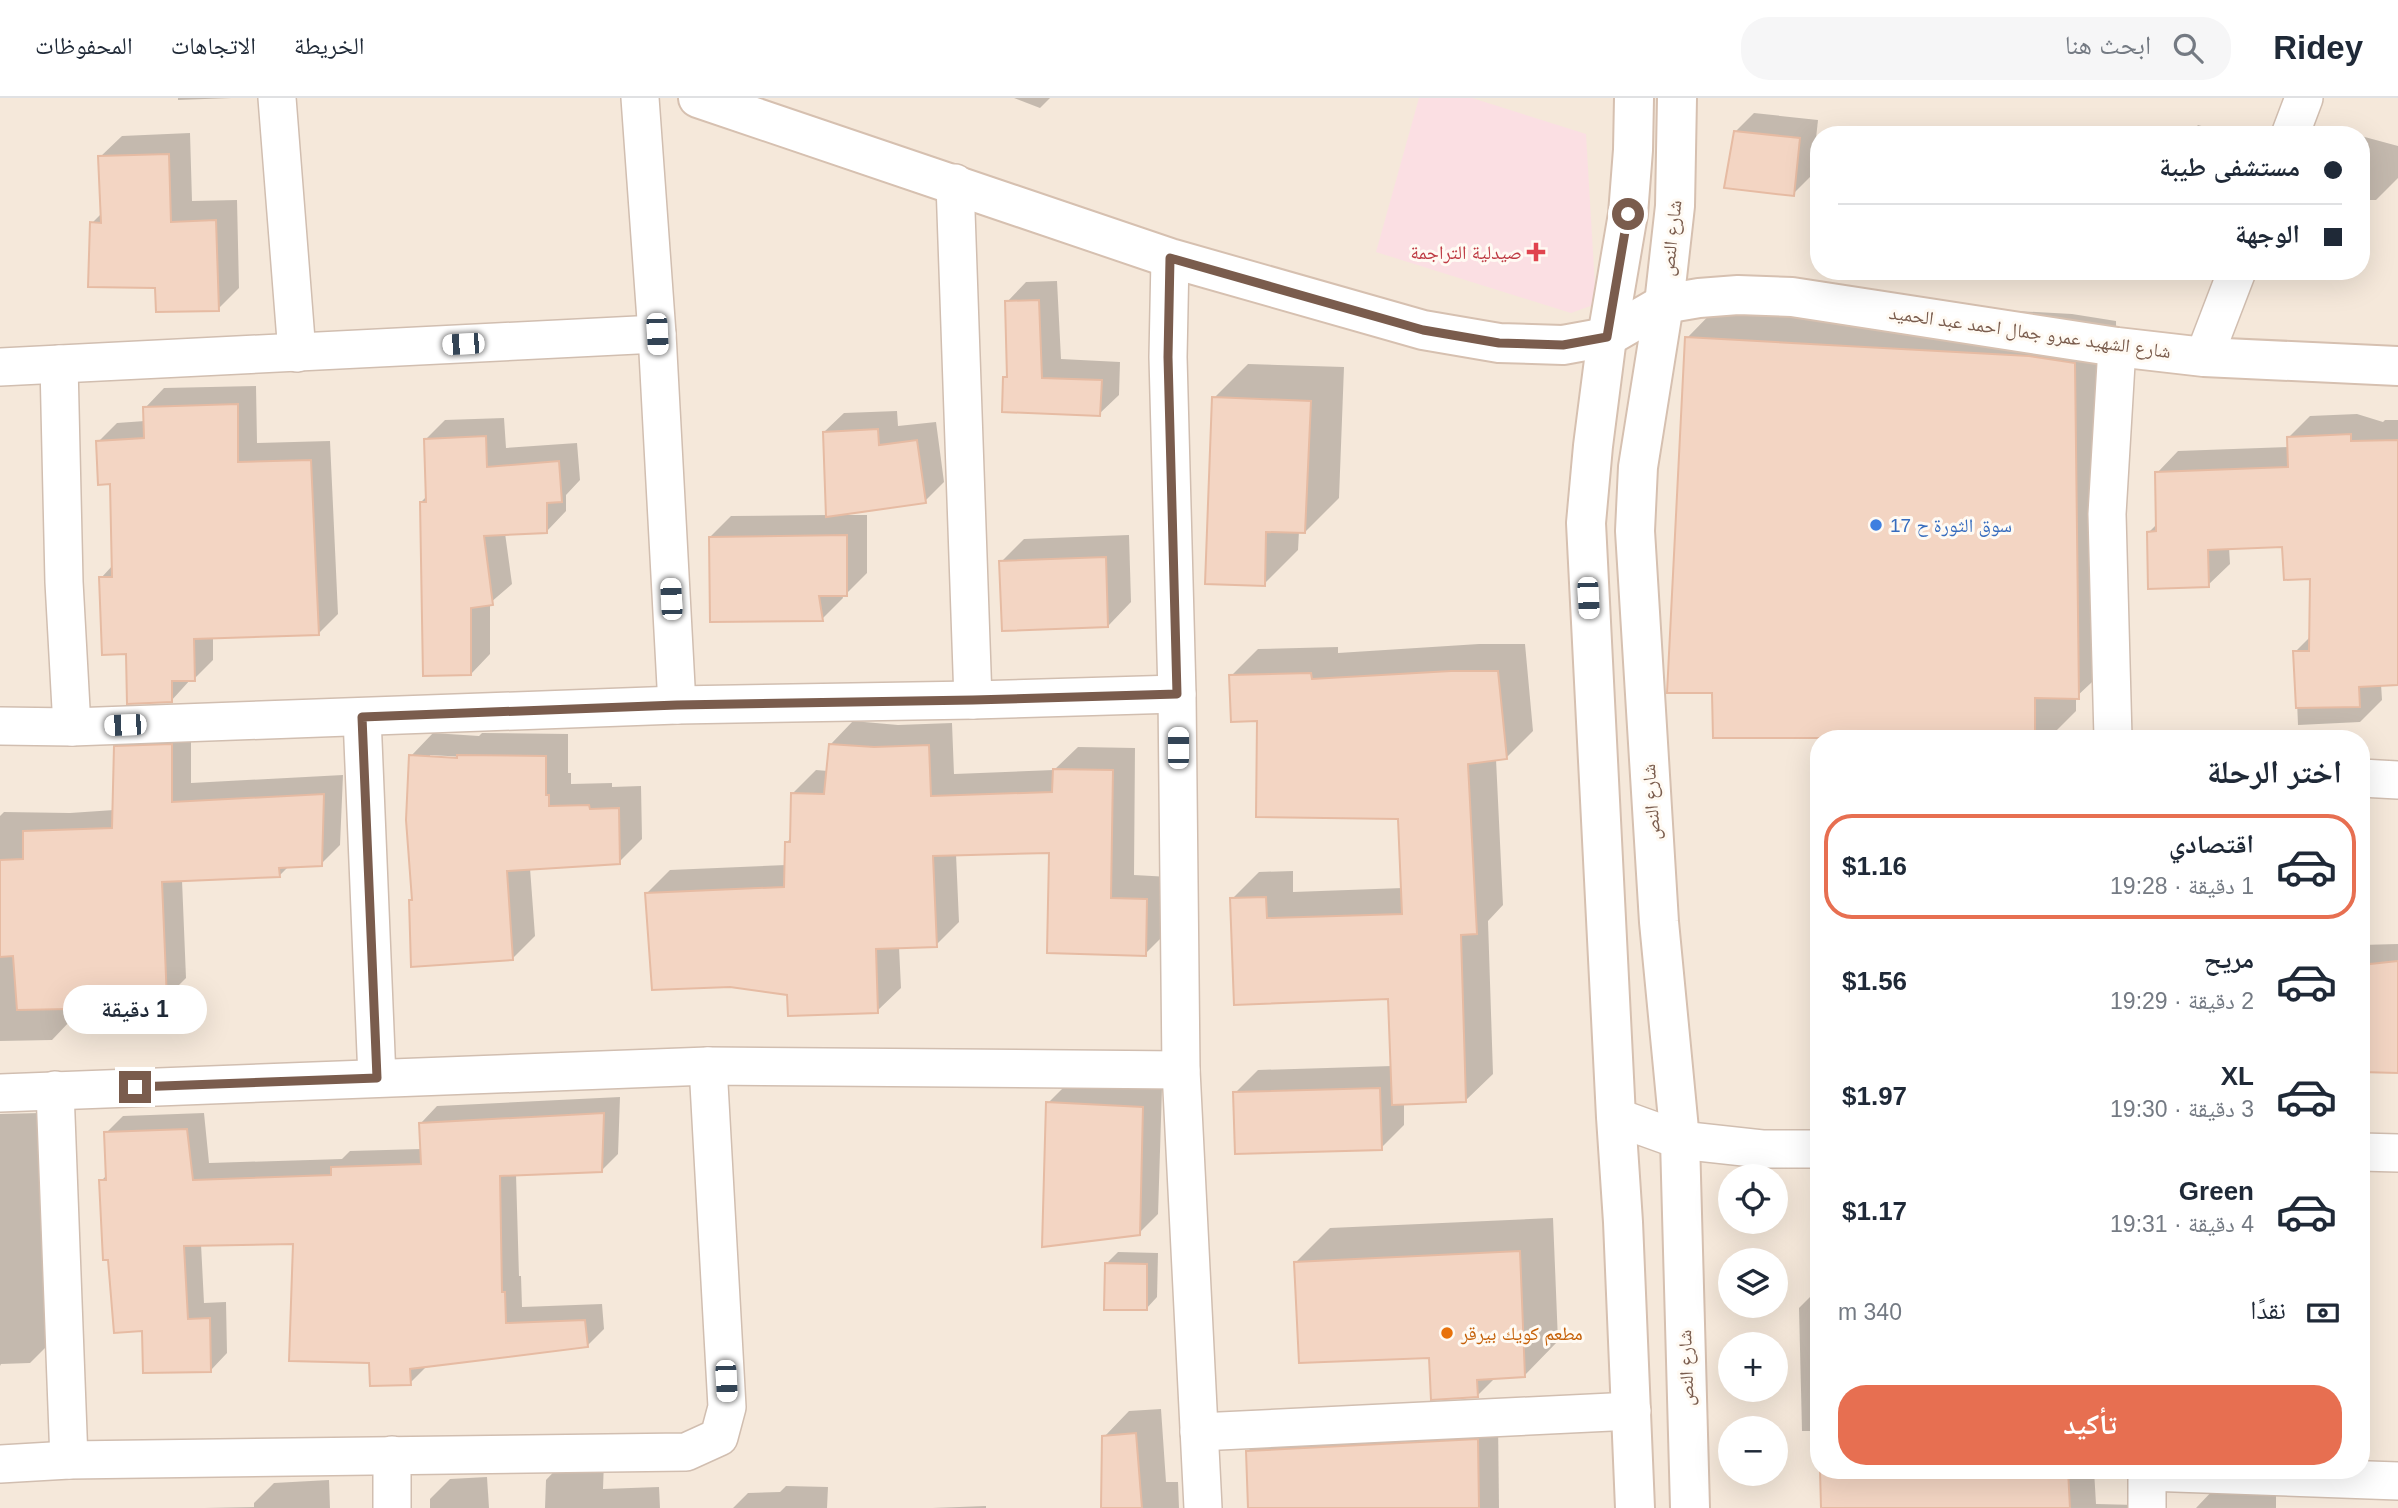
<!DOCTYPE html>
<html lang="ar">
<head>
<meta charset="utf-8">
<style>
	:root { --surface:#fff; --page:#f6f6f7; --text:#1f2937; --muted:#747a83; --line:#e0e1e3; --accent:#e76f51 }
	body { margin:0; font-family:Arial,"Noto Naskh Arabic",sans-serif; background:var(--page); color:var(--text); direction:rtl; height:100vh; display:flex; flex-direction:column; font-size:26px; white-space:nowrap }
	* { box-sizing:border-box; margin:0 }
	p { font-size:23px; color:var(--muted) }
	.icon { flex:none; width:38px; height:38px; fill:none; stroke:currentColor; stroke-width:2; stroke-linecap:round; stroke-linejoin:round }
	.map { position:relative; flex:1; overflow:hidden; direction:ltr }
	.drawer { position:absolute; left:1810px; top:632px; width:560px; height:749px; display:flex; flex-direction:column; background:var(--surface); border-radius:28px; box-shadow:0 7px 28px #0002; direction:rtl }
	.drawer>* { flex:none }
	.hud { position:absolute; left:1810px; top:28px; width:560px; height:154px; border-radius:28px; box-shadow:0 7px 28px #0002; direction:rtl; display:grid; align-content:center; height:154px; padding:0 28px; background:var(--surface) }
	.controls { position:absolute; left:1718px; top:1066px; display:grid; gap:14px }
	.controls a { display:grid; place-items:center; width:70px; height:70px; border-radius:50%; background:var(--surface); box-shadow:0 7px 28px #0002; font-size:35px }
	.end { position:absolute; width:32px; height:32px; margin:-16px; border:9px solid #7a5c4d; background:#fff; box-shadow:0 0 0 4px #fff }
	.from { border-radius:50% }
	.bubble { position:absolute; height:49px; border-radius:24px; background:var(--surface); box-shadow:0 7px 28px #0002; font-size:23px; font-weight:700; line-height:49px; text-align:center; direction:rtl }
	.car { position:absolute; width:21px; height:42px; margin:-21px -10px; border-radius:9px; box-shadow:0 0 5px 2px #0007; background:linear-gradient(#fff 24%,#345 0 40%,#fff 0 76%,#345 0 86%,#fff 0) }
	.hud b { display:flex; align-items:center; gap:24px; height:66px; font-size:26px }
	.hud b+b { border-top:2px solid var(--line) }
	.hud i { width:18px; height:18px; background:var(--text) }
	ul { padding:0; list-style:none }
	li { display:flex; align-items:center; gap:21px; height:105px; margin:0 14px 10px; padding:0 14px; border:4px solid transparent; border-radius:28px }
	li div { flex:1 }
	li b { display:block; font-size:26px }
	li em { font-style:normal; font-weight:700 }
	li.selected { border-color:var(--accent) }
	li>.icon { width:63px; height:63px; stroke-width:1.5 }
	h2 { padding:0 28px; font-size:32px; line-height:84px }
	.pay { display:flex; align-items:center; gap:18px; height:77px; padding:0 28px; font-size:26px }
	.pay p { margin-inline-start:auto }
	.primary-button { display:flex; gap:14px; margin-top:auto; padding:14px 28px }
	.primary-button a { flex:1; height:80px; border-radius:28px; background:var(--accent); color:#fff; font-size:28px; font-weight:700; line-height:80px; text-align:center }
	header { display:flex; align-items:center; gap:42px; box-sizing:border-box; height:98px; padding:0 35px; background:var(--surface); border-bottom:2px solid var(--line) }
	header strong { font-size:33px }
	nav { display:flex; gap:38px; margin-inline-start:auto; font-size:24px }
	.search { width:490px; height:63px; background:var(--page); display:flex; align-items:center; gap:18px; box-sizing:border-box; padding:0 24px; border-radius:28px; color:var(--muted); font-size:26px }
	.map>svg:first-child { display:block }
	.residential { fill:#f5e8da; fill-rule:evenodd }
	.medical { fill:#fbdfe3 }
	.shadow { fill:#0003; fill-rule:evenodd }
	.building { fill:#f3d5c3; stroke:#e6bba3; stroke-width:2 }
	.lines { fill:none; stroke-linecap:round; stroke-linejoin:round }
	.street-casing { stroke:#d1beb0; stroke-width:40 }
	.secondary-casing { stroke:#d6c0b0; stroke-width:42 }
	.street { stroke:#fff; stroke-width:37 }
	.secondary { stroke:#fff; stroke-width:38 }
	.route { stroke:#7a5c4d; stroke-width:9 }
	.health-dot { fill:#e0444e; stroke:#fffaf3; stroke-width:2.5 }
	.shop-dot { fill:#3f7fe0; stroke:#fffaf3; stroke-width:2.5 }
	.food-dot { fill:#e8710a; stroke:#fffaf3; stroke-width:2.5 }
	.labels { text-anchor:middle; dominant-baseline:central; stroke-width:6; stroke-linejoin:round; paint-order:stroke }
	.street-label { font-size:19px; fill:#7a5c4d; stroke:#fffaf3 }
	.health-label { font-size:19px; fill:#be3a42; stroke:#fffaf3; text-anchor:end }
	.shop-label { font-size:19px; fill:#366cbe; stroke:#fffaf3; text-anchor:start }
	.food-label { font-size:19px; fill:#c56008; stroke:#fffaf3; text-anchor:start }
</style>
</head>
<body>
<header>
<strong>Ridey</strong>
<div class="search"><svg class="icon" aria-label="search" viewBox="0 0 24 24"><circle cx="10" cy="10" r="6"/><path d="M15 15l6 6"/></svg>ابحث هنا</div>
<nav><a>الخريطة</a><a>الاتجاهات</a><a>المحفوظات</a></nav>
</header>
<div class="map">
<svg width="2398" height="1410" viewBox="0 0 2398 1410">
	<rect width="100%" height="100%" fill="#fdf6ec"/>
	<path class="residential" d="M 0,0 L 2398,0 L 2398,1410 L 0,1410 ZM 1818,37 L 2361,37 L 2361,173 L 1818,173 ZM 1818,640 L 2361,640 L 2361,1372 L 1818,1372 ZM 1731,1078 L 1776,1078 L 1776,1124 L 1731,1124 ZM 1731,1162 L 1776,1162 L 1776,1208 L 1731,1208 ZM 1731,1246 L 1776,1246 L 1776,1292 L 1731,1292 ZM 1731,1330 L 1776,1330 L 1776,1376 L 1731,1376 Z"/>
	<path class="medical" d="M 1419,0 L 1472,0 L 1586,36 L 1596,206 L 1571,215 L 1376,154 Z"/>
	<g class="shadow">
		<path d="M 178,0 L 232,0 L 178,2 Z"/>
		<path d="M 1014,0 L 1050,0 L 1040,10 Z"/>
		<path d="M 1754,15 L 1818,22 L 1812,77 L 1793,96 L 1735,34 Z"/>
		<path d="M 2198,27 L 2232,37 L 2189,37 Z"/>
		<path d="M 2330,30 L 2354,37 L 2324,37 Z"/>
		<path d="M 190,35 L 192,103 L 237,102 L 239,190 L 218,211 L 157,188 L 92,125 L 103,114 L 100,59 L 122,38 Z"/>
		<path d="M 2361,38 L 2398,48 L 2398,80 L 2376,102 L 2361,102 Z"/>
		<path d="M 1057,183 L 1061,261 L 1120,264 L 1119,297 L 1099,316 L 1005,279 L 1009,275 L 1007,204 L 1026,184 Z"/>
		<path d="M 1729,197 L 2072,216 L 2116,223 L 2121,557 L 2076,599 L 2076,613 L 2049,640 L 1827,640 L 1824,595 L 1687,240 Z"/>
		<path d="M 1248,266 L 1344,269 L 1339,400 L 1305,434 L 1299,433 L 1298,452 L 1264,486 L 1214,300 Z"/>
		<path d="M 256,288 L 257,345 L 330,343 L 338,516 L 318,536 L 213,538 L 213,562 L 194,581 L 191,581 L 171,603 L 127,555 L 101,480 L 113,467 L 112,384 L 98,344 L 117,325 L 145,323 L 145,310 L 164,290 Z"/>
		<path d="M 897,313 L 898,328 L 936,324 L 944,384 L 925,403 L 843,415 L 843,417 L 867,417 L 867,475 L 846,496 L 842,496 L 843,500 L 822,521 L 710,439 L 731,418 L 828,417 L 824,334 L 844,315 Z"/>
		<path d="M 2357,316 L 2383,324 L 2385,322 L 2398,322 L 2398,585 L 2381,586 L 2382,602 L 2360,624 L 2298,627 L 2295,554 L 2311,538 L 2312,479 L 2284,447 L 2229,449 L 2230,466 L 2208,487 L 2148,435 L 2158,425 L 2157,375 L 2178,353 L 2289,349 L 2288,340 L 2310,318 Z"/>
		<path d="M 504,320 L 506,350 L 577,345 L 580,382 L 566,397 L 566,413 L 547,433 L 505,435 L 512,486 L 490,505 L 490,556 L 471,576 L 421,404 L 427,398 L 426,341 L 445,322 Z"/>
		<path d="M 1129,437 L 1131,504 L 1108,528 L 1001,464 L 1024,441 Z"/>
		<path d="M 1479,546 L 1525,546 L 1533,633 L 1506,660 L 1496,661 L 1503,807 L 1488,823 L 1493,976 L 1465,1003 L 1404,1005 L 1404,1027 L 1381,1050 L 1235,995 L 1258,972 L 1392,968 L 1390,899 L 1232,801 L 1259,774 L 1293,773 L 1293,794 L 1403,790 L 1400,719 L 1259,621 L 1231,578 L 1258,551 L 1338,549 L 1338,555 Z"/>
		<path d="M 853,623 L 898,627 L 952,625 L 954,676 L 1054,672 L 1078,649 L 1135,650 L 1134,777 L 1170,779 L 1168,833 L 1145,856 L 1051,753 L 956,756 L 959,824 L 936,847 L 899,849 L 901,890 L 877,913 L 789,895 L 647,795 L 670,772 L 786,767 L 787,744 L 792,739 L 793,695 L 816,672 L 828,673 L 830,647 Z"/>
		<path d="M 191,628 L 191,685 L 343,677 L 340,747 L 321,766 L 289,768 L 279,778 L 182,782 L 186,880 L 166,900 L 129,899 L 120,908 L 71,909 L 71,922 L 52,942 L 0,943 L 0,718 L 4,714 L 70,715 L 114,712 L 116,649 L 136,630 Z"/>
		<path d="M 433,635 L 479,638 L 482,635 L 568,636 L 568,675 L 571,675 L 571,686 L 612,685 L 612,689 L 641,688 L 642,741 L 619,764 L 530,770 L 535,838 L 512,861 L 411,803 L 414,799 L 411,658 ZM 430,657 L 466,659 L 466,662 L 430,660 Z"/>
		<path d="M 2398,846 L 2398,974 L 2361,973 L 2361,847 Z"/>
		<path d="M 1067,986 L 1162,990 L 1158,1116 L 1139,1135 L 1048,1005 Z"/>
		<path d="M 620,999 L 618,1056 L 601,1073 L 516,1076 L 519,1178 L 521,1178 L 522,1209 L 602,1206 L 604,1231 L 587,1248 L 428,1267 L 410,1285 L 295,1144 L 201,1146 L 204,1205 L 226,1204 L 227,1255 L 211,1272 L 143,1231 L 101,1083 L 108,1076 L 106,1035 L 123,1018 L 204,1015 L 209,1065 L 342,1061 L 350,1053 L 422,1051 L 421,1025 L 437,1008 Z"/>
		<path d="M 40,1015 L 56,1239 L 30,1265 L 1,1266 L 0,1268 L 0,1016 Z"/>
		<path d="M 1553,1120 L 1558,1243 L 1524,1278 L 1496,1279 L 1477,1298 L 1431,1258 L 1296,1164 L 1330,1130 Z"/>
		<path d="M 1118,1154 L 1158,1155 L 1157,1199 L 1146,1211 L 1106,1166 Z"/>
		<path d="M 1818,1191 L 1818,1333 L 1802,1333 L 1799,1210 Z"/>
		<path d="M 1161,1311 L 1166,1384 L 1178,1384 L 1179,1410 L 1102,1410 L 1104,1339 L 1129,1313 Z"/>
		<path d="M 1498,1322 L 1499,1410 L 1250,1410 L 1248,1353 L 1268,1333 Z"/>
		<path d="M 566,1361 L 604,1363 L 603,1391 L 659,1389 L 660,1410 L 545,1410 L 546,1382 Z"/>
		<path d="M 1822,1372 L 2094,1372 L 2096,1406 L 2135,1407 L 2134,1410 L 1823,1410 Z"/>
		<path d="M 487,1379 L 489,1410 L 430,1410 L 430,1401 L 450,1381 Z"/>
		<path d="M 329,1382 L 330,1410 L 204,1410 L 254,1409 L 254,1405 L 274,1385 Z"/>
		<path d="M 786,1388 L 828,1389 L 827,1410 L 733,1410 L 748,1395 L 780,1394 Z"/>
		<path d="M 2216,1389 L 2276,1389 L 2276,1410 L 2196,1410 Z"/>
		<path d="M 986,1408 L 986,1410 L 932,1410 Z"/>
	</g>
	<g class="building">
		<path d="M 1734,33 L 1800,40 L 1794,98 L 1724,90 Z"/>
		<path d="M 169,56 L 171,124 L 216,122 L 219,213 L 156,214 L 155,190 L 88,189 L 90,124 L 101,125 L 98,58 Z"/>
		<path d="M 1039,202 L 1042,280 L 1102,282 L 1100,318 L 1002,314 L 1003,279 L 1007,279 L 1005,203 Z"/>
		<path d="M 1685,239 L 2029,258 L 2075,265 L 2079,601 L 2035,600 L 2035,640 L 1713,640 L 1712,595 L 1667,595 Z"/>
		<path d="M 1212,299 L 1311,303 L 1305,435 L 1266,434 L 1265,488 L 1205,486 Z"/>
		<path d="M 238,306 L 238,364 L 311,362 L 319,537 L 194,541 L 195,583 L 172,583 L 172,604 L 127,606 L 126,556 L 102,557 L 99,479 L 112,479 L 110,386 L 98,387 L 96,343 L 144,340 L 143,309 Z"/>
		<path d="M 878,331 L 879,347 L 917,342 L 926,405 L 826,419 L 823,334 Z"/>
		<path d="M 2351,336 L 2351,343 L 2398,342 L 2398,587 L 2359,589 L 2360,609 L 2296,610 L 2293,553 L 2309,553 L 2310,481 L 2284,482 L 2282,449 L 2208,452 L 2209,489 L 2148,491 L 2147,434 L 2156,433 L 2155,374 L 2288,369 L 2287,339 Z"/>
		<path d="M 486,338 L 487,369 L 559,363 L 562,404 L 547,405 L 547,435 L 484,438 L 493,507 L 471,510 L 471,577 L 423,578 L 420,404 L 426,404 L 424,341 Z"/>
		<path d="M 847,437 L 847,498 L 819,498 L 823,523 L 710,524 L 709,439 Z"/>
		<path d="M 1106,459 L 1108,529 L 1002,533 L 999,463 Z"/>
		<path d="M 1451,573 L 1498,573 L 1507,661 L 1468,666 L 1477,836 L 1461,837 L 1466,1004 L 1392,1007 L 1388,901 L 1234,907 L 1230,800 L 1266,799 L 1267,820 L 1402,816 L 1398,721 L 1256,719 L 1257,623 L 1231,624 L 1229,577 L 1311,575 L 1312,581 Z"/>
		<path d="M 172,646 L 172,704 L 324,696 L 322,768 L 279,770 L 280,779 L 162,784 L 167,902 L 121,901 L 121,910 L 17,912 L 13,858 L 0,859 L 0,762 L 23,761 L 23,733 L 112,730 L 114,648 Z"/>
		<path d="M 829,646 L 874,649 L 929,647 L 931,698 L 1052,694 L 1053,671 L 1113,672 L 1111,800 L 1147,801 L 1146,858 L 1047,855 L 1049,755 L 933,758 L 937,849 L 876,851 L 878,915 L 788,918 L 787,897 L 730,889 L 652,892 L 645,795 L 784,789 L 785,744 L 790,744 L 791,695 L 824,696 Z"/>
		<path d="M 409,657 L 457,660 L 457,657 L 546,658 L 546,697 L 549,697 L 549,708 L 589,707 L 590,711 L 619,710 L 620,766 L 507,773 L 513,862 L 411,869 L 409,802 L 412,802 L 406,722 Z"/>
		<path d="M 2398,863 L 2398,975 L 2361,974 L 2361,867 Z"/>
		<path d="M 1380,990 L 1382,1052 L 1235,1056 L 1233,994 Z"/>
		<path d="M 1046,1004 L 1143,1009 L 1140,1137 L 1042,1149 Z"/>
		<path d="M 604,1015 L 602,1074 L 500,1078 L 502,1194 L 505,1194 L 506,1225 L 585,1222 L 588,1249 L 410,1271 L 411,1287 L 370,1288 L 369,1265 L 289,1263 L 293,1146 L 184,1148 L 188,1221 L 210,1220 L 211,1274 L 143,1275 L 142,1233 L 114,1235 L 108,1162 L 103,1162 L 99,1082 L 106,1082 L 104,1034 L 187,1031 L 193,1082 L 331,1077 L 331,1069 L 421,1066 L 419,1025 Z"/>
		<path d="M 1520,1153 L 1525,1279 L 1477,1282 L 1478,1299 L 1431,1302 L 1429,1260 L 1299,1265 L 1294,1164 Z"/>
		<path d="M 1105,1165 L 1147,1166 L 1147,1212 L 1104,1212 Z"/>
		<path d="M 1136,1335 L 1142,1410 L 1101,1410 L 1102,1338 Z"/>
		<path d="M 1478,1341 L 1479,1410 L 1248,1410 L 1246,1353 Z"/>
		<path d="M 1820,1372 L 2068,1372 L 2070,1410 L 1821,1410 Z"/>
	</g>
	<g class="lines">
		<g class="street-casing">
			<g id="street">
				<path d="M 277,0 L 297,255"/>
				<path d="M 640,0 L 657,236 L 677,607"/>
				<path d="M 2290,37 L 2304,0"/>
				<path d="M 955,85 L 973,602"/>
				<path d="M 1170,160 L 1168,259 L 1177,596 L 1181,972 L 1203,1410"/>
				<path d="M 2204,259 L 2237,173"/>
				<path d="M 59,266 L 64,484 L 72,629"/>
				<path d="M 0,269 L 657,236"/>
				<path d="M 362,619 L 377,980"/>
				<path d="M 0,628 L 72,629 L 677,607 L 973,602 L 1177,596"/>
				<path d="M 2113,640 L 2107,416 L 2117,249"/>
				<path d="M 2361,680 L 2398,682"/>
				<path d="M 55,992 L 69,1362"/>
				<path d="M 0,995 L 708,968 L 1181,972"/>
				<path d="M 1616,1019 L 1680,1042 L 1762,1051 L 1818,1051"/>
				<path d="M 2361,1054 L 2398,1055"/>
				<path d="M 1199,1334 L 1632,1313"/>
				<path d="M 0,1366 L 69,1362 L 686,1354 L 719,1339 L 727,1309 L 708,968"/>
				<path d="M 2147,1374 L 2398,1383"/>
				<path d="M 392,1410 L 392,1357"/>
				<path d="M 2147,1410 L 2147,1372"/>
			</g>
		</g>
		<g class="secondary-casing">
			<g id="secondary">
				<path d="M 698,0 L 1170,160 L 1423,232 L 1499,245 L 1563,247 L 1607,239 L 1664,206 L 1699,200 L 1738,197 L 1792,199 L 2117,249 L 2204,259 L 2398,268"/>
				<path d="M 1634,0 L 1633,52 L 1628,116 L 1607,239 L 1593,348 L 1586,425 L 1616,1019 L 1623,1124 L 1635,1410"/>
				<path d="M 1677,0 L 1675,108 L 1664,206 L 1638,369 L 1635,433 L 1659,824 L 1680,1042 L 1690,1410"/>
			</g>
		</g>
		<use href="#street" class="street"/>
		<use href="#secondary" class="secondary"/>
	</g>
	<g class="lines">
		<path class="route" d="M 135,989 L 377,980 L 362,619 L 677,607 L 973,602 L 1177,596 L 1168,259 L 1170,160 L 1423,232 L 1499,245 L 1563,247 L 1607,239 L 1628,116"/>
	</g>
	<path class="health-dot" d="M1532.5 143.5h7v7h7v7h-7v7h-7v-7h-7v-7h7z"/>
	<circle class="shop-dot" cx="1876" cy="427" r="7"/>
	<circle class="food-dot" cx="1447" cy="1235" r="7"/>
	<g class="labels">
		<g class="street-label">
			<text transform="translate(1671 140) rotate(-84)">شارع النص</text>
			<text transform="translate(2030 234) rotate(8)">شارع الشهيد عمرو جمال احمد عبد الحميد</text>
			<text transform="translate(1651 704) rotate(-94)">شارع النص</text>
			<text transform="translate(1686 1270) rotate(-92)">شارع النص</text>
		</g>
		<g class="health-label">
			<text x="1522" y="154">صيدلية التراجمة</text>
		</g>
		<g class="shop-label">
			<text x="1890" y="427">سوق الثورة ح 17</text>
		</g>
		<g class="food-label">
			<text x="1461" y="1235">مطعم كويك بيرقر</text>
		</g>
	</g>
</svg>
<div class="controls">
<a><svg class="icon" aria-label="locate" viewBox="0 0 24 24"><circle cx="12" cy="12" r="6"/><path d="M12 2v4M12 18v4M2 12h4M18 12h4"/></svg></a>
<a><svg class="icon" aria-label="layers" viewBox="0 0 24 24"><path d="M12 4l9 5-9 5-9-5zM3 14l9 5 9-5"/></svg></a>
<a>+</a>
<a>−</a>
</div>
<i class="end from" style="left:1628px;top:116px"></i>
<i class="end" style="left:135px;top:989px"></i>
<div class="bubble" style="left:63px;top:887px;width:144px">1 دقيقة</div>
<i class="car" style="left:657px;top:236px;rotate:177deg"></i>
<i class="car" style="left:463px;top:246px;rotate:267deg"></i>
<i class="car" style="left:1588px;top:500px;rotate:177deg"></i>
<i class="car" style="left:671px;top:501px;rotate:357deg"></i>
<i class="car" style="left:125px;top:627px;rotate:268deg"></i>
<i class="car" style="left:1178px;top:650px;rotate:0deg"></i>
<i class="car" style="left:726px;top:1283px;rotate:177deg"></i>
<div class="hud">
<b><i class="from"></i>مستشفى طيبة</b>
<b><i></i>الوجهة</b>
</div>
<section class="drawer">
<h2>اختر الرحلة</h2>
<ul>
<li class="selected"><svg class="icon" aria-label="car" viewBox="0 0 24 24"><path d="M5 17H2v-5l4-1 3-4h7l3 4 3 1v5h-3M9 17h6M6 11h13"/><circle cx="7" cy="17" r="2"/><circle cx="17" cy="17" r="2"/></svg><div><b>اقتصادي</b><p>1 دقيقة · 19:28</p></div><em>$1.16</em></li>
<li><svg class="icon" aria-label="car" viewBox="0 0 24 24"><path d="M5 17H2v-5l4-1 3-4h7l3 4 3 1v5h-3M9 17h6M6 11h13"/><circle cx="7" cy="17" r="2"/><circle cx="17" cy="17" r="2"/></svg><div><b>مريح</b><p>2 دقيقة · 19:29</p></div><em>$1.56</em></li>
<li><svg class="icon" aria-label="car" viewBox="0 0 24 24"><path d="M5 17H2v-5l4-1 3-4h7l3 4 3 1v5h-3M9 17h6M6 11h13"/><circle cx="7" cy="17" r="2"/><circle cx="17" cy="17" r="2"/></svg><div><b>XL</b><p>3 دقيقة · 19:30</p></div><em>$1.97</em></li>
<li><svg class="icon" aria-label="car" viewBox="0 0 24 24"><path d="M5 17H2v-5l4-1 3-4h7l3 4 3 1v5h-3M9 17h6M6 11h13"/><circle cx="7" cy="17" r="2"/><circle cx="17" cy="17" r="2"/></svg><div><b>Green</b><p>4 دقيقة · 19:31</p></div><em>$1.17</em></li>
</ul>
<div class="pay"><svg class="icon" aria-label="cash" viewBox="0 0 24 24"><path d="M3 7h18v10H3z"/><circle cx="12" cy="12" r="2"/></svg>نقدًا<p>340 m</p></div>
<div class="primary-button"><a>تأكيد</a></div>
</section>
</div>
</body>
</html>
